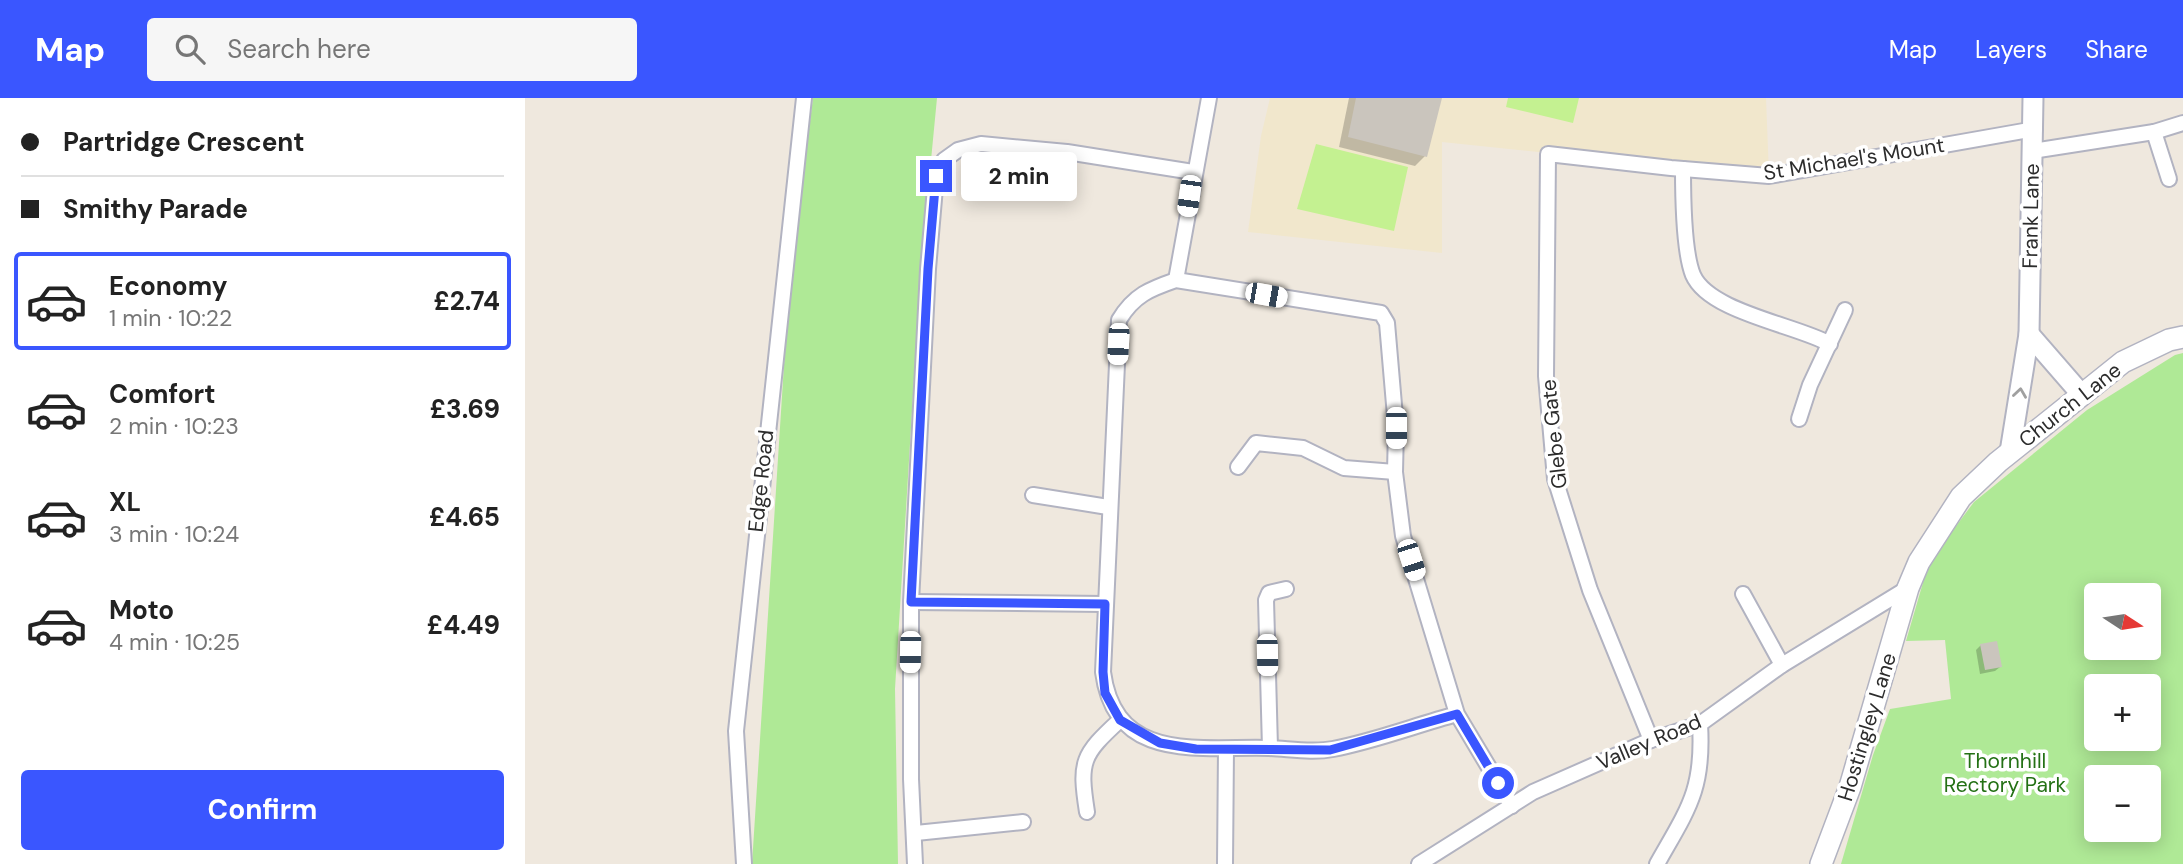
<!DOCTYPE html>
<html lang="en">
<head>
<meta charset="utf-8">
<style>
	:root { --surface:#fff; --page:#f6f6f6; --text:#222; --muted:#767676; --line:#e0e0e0; --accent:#3a56ff }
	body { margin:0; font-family:"DM Sans",sans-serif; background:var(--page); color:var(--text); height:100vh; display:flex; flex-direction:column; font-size:26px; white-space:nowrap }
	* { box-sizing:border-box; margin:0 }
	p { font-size:23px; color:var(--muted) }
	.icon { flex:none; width:38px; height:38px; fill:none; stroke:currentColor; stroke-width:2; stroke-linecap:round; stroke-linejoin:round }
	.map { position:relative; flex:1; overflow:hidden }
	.details { display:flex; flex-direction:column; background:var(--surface); width:525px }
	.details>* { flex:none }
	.top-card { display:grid; align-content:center; height:154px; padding:0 21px; background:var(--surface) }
	.needle { width:46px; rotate:102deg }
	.controls { position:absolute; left:1559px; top:485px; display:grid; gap:14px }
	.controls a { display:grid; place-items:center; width:77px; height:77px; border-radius:7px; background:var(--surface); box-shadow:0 4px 18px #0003; font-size:35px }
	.end { position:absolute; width:32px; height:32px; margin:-16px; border:9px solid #3a56ff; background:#fff; box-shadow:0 0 0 4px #fff }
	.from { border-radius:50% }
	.bubble { position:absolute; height:49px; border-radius:7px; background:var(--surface); box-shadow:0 4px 18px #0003; font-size:23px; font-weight:700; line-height:49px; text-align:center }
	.car { position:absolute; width:21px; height:42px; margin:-21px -10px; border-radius:9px; box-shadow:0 0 5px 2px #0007; background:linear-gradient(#fff 24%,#345 0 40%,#fff 0 76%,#345 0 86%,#fff 0) }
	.top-card b { display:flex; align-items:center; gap:24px; height:66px; font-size:26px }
	.top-card b+b { border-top:2px solid var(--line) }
	.top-card i { width:18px; height:18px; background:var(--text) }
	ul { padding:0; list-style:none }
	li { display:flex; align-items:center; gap:21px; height:98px; margin:0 14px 10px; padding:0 7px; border:4px solid transparent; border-radius:7px }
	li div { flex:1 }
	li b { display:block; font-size:26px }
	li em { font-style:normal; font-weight:700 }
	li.current { border-color:var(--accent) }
	li>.icon { width:63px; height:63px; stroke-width:1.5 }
	.primary-button { display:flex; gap:14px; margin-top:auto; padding:14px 21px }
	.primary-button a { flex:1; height:80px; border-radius:7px; background:var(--accent); color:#fff; font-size:28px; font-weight:700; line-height:80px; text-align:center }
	header { display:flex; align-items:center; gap:42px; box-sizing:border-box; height:98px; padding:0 35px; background:var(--accent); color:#fff }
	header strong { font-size:33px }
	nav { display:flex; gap:38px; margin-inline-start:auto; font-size:24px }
	.search { width:490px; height:63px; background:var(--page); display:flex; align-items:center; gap:18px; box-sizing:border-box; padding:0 24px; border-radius:7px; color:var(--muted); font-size:26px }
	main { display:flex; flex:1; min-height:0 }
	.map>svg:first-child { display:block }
	.education { fill:#f1e7cc }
	.green { fill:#afe996; fill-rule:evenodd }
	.pitch { fill:#c4f191 }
	.shadow { fill:#0003 }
	.building { fill:#cac5bd }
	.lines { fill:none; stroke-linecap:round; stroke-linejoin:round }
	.minor-casing { stroke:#b2b3c1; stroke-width:18 }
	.tertiary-casing { stroke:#b2b3c1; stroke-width:23 }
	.secondary-casing { stroke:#b2b3c1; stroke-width:24 }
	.minor { stroke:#fff; stroke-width:14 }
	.tertiary { stroke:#fff; stroke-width:19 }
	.secondary { stroke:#fff; stroke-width:21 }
	.oneway { stroke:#a0a0a0 }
	.route { stroke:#3a56ff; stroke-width:9 }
	.labels { text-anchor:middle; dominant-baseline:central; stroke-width:7; stroke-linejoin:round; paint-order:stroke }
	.street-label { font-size:21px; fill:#2c2c2c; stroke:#fff }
	.park-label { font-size:21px; fill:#247115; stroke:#fff }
</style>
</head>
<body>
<header>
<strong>Map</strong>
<div class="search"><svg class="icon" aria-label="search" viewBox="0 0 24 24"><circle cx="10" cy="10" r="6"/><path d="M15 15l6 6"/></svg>Search here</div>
<nav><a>Map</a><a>Layers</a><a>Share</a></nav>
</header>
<main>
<section class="details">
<div class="top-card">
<b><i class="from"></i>Partridge Crescent</b>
<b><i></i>Smithy Parade</b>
</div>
<ul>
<li class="current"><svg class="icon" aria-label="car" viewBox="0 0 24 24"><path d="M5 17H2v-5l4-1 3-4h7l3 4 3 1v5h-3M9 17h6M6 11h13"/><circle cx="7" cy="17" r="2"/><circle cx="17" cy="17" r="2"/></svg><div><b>Economy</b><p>1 min · 10:22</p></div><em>£2.74</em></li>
<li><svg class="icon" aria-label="car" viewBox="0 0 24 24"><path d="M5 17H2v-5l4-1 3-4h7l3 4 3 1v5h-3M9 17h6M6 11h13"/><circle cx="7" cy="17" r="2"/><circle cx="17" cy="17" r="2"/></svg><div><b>Comfort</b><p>2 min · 10:23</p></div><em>£3.69</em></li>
<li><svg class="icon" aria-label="car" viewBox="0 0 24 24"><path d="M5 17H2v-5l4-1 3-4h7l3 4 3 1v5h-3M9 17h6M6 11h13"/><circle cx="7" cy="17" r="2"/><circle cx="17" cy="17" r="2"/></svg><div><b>XL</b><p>3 min · 10:24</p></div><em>£4.65</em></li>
<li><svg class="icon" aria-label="car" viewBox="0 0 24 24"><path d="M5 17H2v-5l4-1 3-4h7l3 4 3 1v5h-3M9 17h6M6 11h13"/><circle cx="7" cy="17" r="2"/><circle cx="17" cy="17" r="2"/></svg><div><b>Moto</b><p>4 min · 10:25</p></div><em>£4.49</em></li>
</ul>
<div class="primary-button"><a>Confirm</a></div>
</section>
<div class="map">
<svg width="1658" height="766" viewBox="0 0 1658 766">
	<rect width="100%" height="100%" fill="#efe8de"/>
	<path class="education" d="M 745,0 L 1241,0 L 1244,78 L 917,44 L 917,155 L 723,134 L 736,38 Z"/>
	<g class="green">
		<path d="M 288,0 L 412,0 L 396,166 L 370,591 L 373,766 L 227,766 L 264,189 Z"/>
		<path d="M 1658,255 L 1658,766 L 1316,766 L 1348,657 L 1365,611 L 1426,601 L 1420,542 L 1381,543 L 1404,464 L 1449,404 L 1562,312 L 1650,257 ZM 1572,497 L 1624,497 L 1624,550 L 1572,550 ZM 1572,588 L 1624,588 L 1624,640 L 1572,640 ZM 1572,679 L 1624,679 L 1624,732 L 1572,732 Z"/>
	</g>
	<g class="pitch">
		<path d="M 983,0 L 1054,0 L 1048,25 L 981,9 Z"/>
		<path d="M 791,46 L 883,69 L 869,133 L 772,111 Z"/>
	</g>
	<g class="shadow">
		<path d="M 824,0 L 915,0 L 900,58 L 890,68 L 814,49 Z"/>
		<path d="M 1456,547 L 1475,569 L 1470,573 L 1455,576 L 1451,552 Z"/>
	</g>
	<g class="building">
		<path d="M 831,0 L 917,0 L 902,59 L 823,39 Z"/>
		<path d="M 1472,543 L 1477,569 L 1460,572 L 1455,546 Z"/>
	</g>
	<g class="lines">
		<g class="minor-casing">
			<g id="minor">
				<path d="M 1629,34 L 1644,81"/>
				<path d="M 1507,53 L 1629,34 L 1658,25"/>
				<path d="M 1158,71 C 1158,97 1159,155 1168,177 C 1184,214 1271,227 1305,246"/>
				<path d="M 651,182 L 684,0"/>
				<path d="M 1274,321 L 1285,287 L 1320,212"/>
				<path d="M 713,369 L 731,345 L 778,350 L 819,370 L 870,374"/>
				<path d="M 508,397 L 583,409"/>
				<path d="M 1218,496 L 1257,567"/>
				<path d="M 386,504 L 580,506"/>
				<path d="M 932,616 C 891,627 850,643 808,651 C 787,655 766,651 744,650 C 675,648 590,666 578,574 L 594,222 C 609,197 625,191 651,182 L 856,215 L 862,225 L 871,330 L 870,374 L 878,438 L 932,616 L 987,708"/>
				<path d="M 1126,642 L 1065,492 L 1030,381 L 1021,278 L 1023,56 L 1146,70 L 1244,78 L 1510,31"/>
				<path d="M 745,650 L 741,502 L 744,495 L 761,491"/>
				<path d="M 562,714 C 554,663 557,657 595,622"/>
				<path d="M 391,735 L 498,724"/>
				<path d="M 219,766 L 211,633 L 279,0"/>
				<path d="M 390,766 L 386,681 L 386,504 L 403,171 L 411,78 L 419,62 L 433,52 L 456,46 L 542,54 L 668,74"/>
				<path d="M 700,766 L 701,651"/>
				<path d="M 894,766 L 1008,694 L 1126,642 L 1175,626 L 1257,567 L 1383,490"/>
				<path d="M 1132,766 C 1163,711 1179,692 1175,626"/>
			</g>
		</g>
		<g class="tertiary-casing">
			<g id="tertiary">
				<path d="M 1504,236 L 1557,297"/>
				<path d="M 1485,354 L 1504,236 L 1508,0"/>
			</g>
		</g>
		<g class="secondary-casing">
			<path id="secondary" d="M 1296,766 L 1325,689 L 1383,490 L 1394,464 L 1436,399 L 1473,364 L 1598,264 L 1644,242 L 1658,239"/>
		</g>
		<use href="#minor" class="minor"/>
		<use href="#tertiary" class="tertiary"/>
		<use href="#secondary" class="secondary"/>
	</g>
	<defs><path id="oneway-chevron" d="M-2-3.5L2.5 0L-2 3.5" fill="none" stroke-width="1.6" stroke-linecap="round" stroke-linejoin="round" transform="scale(1.75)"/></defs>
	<use class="oneway" href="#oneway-chevron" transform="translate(1495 295) rotate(-82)"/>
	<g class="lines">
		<path class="route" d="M 411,78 L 403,171 L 386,504 L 580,506 L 578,574 L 580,595 L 595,622 L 635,645 L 671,651 L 805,652 L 932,616 L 973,685"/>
	</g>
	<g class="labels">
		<g class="street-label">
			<text transform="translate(1329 61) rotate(-9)">St Michael's Mount</text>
			<text transform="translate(1506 118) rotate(-89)">Frank Lane</text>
			<text transform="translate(1545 307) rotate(-38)">Church Lane</text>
			<text transform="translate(1029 336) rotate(-96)">Glebe Gate</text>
			<text transform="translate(236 383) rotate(-84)">Edge Road</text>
			<text transform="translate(1342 629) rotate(-73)">Hostingley Lane</text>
			<text transform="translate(1124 644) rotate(-23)">Valley Road</text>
		</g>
		<g class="park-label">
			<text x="1480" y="663">Thornhill<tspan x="1480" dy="24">Rectory Park</tspan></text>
		</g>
	</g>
</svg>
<div class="controls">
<a><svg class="needle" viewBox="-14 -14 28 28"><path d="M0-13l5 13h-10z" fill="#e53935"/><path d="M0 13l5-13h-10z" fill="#767676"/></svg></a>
<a>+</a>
<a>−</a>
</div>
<i class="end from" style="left:973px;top:685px"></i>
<i class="end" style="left:411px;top:78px"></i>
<div class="bubble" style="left:436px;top:54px;width:116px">2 min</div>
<i class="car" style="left:664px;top:98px;rotate:188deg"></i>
<i class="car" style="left:741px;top:197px;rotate:100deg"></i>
<i class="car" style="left:593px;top:246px;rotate:183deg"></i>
<i class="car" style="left:871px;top:330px;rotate:180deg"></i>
<i class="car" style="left:886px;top:462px;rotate:162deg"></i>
<i class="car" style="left:385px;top:554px;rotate:181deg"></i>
<i class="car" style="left:742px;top:557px;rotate:179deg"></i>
</div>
</main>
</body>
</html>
